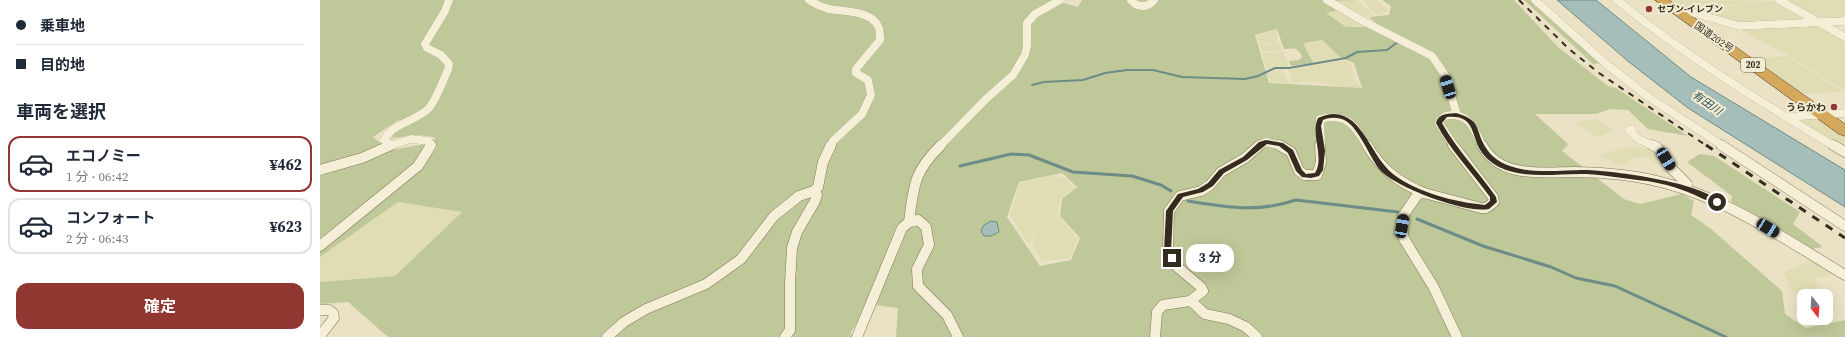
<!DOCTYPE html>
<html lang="ja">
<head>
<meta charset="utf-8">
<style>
	:root { --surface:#fff; --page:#f6f6f7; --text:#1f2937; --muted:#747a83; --line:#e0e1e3; --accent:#8f3730 }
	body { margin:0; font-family:"Source Serif 4","Noto Sans JP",serif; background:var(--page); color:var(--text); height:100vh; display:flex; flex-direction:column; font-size:15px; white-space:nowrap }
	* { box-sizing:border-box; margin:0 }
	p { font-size:13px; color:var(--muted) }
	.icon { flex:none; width:22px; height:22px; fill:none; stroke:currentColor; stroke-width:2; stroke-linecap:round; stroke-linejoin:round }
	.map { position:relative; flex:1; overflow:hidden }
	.details { display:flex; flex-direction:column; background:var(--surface); width:320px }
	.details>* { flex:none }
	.guide { display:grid; align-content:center; height:88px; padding:0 16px; background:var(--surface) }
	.needle { width:26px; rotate:163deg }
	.fabs { position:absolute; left:1477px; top:289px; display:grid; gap:8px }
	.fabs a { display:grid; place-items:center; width:36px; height:36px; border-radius:8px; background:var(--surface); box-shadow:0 4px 16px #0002; font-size:20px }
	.end { position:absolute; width:18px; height:18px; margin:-9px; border:5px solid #352c1f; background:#fff; box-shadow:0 0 0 2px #fff }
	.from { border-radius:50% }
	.bubble { position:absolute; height:28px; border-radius:12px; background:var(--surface); box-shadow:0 4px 16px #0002; font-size:13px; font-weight:700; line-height:28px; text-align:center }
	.car { position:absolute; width:12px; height:24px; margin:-12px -6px; border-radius:5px; box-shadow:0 0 3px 1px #0007; background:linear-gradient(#222 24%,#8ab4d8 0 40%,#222 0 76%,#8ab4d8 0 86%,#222 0) }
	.guide b { display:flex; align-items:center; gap:14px; height:38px; font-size:15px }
	.guide b+b { border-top:1px solid var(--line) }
	.guide i { width:10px; height:10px; background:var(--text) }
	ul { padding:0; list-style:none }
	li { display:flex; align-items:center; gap:12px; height:56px; margin:0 8px 6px; padding:0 8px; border:2px solid var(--line); border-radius:12px }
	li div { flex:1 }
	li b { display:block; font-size:15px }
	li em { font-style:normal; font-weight:700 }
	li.selected { border-color:var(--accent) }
	li>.icon { width:36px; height:36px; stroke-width:1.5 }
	h2 { padding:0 16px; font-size:18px; line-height:48px }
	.action { display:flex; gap:8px; margin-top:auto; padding:8px 16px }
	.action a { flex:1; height:46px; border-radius:12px; background:var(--accent); color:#fff; font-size:16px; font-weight:700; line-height:46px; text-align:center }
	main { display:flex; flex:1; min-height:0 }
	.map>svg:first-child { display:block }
	.farmland { fill:#e0dcb3 }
	.green { fill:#bfc899; fill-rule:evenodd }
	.water { fill:#a6beb9; stroke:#6e8c87 }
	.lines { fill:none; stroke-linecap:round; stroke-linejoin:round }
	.stream-far1 { stroke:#6e8c87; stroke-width:2 }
	.stream { stroke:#6e8c87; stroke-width:3 }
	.street-far1-casing { stroke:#84755c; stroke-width:8 }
	.street-casing { stroke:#84755c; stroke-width:11 }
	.highway-casing { stroke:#524330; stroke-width:1 }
	.street-far1 { stroke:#f6efd7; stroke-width:8 }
	.street { stroke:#f6efd7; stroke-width:10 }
	.highway { fill:#d4a95b; fill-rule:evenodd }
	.rail-far1 { stroke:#352c1f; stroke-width:2; stroke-dasharray:6 6; stroke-linecap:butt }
	.rail { stroke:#352c1f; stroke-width:3; stroke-dasharray:8 8; stroke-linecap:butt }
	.route { fill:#352c1f }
	.poi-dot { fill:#8f3730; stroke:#f3ecd4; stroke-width:1.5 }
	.labels { text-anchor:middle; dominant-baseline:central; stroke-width:4; stroke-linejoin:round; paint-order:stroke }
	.far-poi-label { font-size:9px; font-weight:bold; fill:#352c1f; stroke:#f3ecd4; text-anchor:start }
	.shield { fill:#f3ecd4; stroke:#6e6655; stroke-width:1 }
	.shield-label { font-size:9px; font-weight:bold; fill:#352c1f }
	.street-label { font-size:10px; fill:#352c1f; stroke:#f3ecd4 }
	.poi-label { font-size:10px; font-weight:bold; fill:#352c1f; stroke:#f3ecd4; text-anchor:end }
	.water-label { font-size:11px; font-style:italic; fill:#2f5354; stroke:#f3ecd4 }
</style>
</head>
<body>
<main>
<section class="details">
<div class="guide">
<b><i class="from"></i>乗車地</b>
<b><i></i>目的地</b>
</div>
<h2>車両を選択</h2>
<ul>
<li class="selected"><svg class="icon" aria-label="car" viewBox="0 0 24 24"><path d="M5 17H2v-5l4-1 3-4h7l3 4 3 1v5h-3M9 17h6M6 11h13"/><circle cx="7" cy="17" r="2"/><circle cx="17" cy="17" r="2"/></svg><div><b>エコノミー</b><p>1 分 · 06:42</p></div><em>¥462</em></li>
<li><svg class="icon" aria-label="car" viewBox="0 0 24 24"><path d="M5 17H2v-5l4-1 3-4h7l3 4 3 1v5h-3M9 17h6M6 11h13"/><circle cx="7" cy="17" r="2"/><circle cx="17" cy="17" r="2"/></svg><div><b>コンフォート</b><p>2 分 · 06:43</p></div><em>¥623</em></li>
</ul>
<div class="action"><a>確定</a></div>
</section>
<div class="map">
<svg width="1525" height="337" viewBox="0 0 1525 337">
	<rect width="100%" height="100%" fill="#ebe2c5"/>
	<g class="farmland">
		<path d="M 1012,0 L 1037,1 L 1053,14 L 1042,17 Z"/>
		<path d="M 1049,0 L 1057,0 L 1067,10 L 1066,13 L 1055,14 L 1043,1 Z"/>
		<path d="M 1347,0 L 1458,1 L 1494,21 L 1416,25 L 1352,4 Z"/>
		<path d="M 1461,0 L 1525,0 L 1525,20 L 1499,21 Z"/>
		<path d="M 1018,10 L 1053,27 L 1026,27 L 1006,13 Z"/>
		<path d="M 1497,23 L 1525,38 L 1525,91 L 1466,54 L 1415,27 Z"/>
		<path d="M 956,30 L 958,43 L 939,43 L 937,36 Z"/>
		<path d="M 1002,40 L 1021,58 L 993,63 L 983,43 Z"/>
		<path d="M 939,44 L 960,44 L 962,51 L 941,51 Z"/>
		<path d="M 963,52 L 969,67 L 954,67 L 946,70 L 942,53 Z"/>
		<path d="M 1467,56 L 1523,92 L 1481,94 L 1431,59 Z"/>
		<path d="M 1021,60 L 1031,64 L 1035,81 L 1041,88 L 1016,86 L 994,81 L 973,83 L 968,70 Z"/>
		<path d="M 956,70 L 963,70 L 969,83 L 951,82 L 947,74 Z"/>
		<path d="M 1500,117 L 1525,135 L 1525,149 L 1472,118 Z"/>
		<path d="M 1276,119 L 1294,131 L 1277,137 L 1255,122 Z"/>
		<path d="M 1320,147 L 1338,152 L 1346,167 L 1336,164 L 1329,157 L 1314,158 L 1301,166 L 1279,155 L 1302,148 Z"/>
		<path d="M 730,176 L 746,178 L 754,188 L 740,199 L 738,216 L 758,239 L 750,258 L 722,261 L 712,244 L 718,230 L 709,244 L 690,215 L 700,183 Z"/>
		<path d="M 78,202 L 142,212 L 75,276 L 0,282 L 0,257 Z"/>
		<path d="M 1492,260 L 1515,273 L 1494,279 L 1501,296 L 1484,296 L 1484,299 L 1470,290 L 1464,272 Z"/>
	</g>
	<g class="green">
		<path d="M 0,0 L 740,0 L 743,3 L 758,7 L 762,0 L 1041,0 L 1012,1 L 1018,10 L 1006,13 L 1026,27 L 1053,27 L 1058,25 L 1049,17 L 1069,15 L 1071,6 L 1062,0 L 1194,0 L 1238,47 L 1288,86 L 1296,88 L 1368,136 L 1328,129 L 1308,110 L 1290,109 L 1277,114 L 1215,114 L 1248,144 L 1242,151 L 1304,199 L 1320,204 L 1362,194 L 1374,201 L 1371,215 L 1391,229 L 1462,291 L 1465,314 L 1486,328 L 1525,320 L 1525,337 L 576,337 L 578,308 L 548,304 L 530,334 L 541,337 L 68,337 L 28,302 L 0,304 L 0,282 L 75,276 L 142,212 L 78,202 L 0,257 L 0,250 L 103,167 L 117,147 L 114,137 L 99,135 L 72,138 L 75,131 L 99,116 L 77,121 L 53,137 L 63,145 L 0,168 ZM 957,29 L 964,49 C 974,48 978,47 982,57 L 979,60 L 969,61 L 971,66 L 993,63 L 983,43 L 1002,40 L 1021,58 L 1034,63 L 1042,88 L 949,83 L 935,35 ZM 742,173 L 757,187 L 742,199 L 740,216 L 760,238 L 751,260 L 720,266 L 687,217 L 699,182 Z"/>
		<path d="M 1204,0 L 1212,0 L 1281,63 L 1273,64 Z"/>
		<path d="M 104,144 L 100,159 L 0,242 L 0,176 L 44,162 L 66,151 Z"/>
		<path d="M 1380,154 L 1394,156 L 1480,212 L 1473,224 L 1503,247 L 1492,249 L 1411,204 L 1412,196 L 1367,162 Z"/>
	</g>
	<g class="water">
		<path d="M 1237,0 L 1276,0 L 1371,77 L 1525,170 L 1525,207 L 1368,108 L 1309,62 Z"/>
		<path d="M 671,221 L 677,222 L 679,232 L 671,236 L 664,236 L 661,231 L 664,225 Z"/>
	</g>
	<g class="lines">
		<path class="stream-far1" d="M 712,85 L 724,82 L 763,80 L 785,73 L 807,70 L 833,70 L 862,77 L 925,79 L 938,76 L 955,68 L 969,68 L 1026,58 L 1037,52 L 1067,50 L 1079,41"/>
		<g class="stream">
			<path d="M 640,166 L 691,154 L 709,155 L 753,172 L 812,176 L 841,185 L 851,191"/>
			<path d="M 868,201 C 907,207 937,213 976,200 L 1078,212"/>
			<path d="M 1097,219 L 1163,246 L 1231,267 L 1256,278 L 1295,286 L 1406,337"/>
		</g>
		<g class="street-far1-casing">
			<g id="street-far1">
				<path d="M 489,0 C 495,4 501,7 509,9 C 524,12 552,10 559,28 C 560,31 560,36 560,40 L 536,69 L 536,73 L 548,80 L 551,95 L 542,114 L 513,141 L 511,146"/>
				<path d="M 811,0 C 817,8 828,8 834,0"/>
				<path d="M 1007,0 L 1043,21 L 1112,56 L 1125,75 L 1137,115"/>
				<path d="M 1215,0 L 1285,63 L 1327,96 L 1403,146"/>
				<path d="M 1297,0 C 1365,56 1439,101 1514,146"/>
				<path d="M 1459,0 L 1525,37"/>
				<path d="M 1350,6 L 1419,26 L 1525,21"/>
				<path d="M 1466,117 L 1525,113"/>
				<path d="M 1312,129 L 1309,130 L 1318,139 L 1334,146"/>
				<path d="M 70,144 L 64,140 C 71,124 96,121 108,109 C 116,101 123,80 128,70 L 129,64 L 121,55 L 107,48 L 105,44 L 125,11 L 129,0"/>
				<path d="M 69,146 L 91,139 L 109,141 L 110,146"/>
				<path d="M 620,146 L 666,99 L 693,75 L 705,55 L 707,46 L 707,23 L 715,14 L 740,0"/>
				<path d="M 939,146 L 946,142 L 962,146"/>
				<path d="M 1001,146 L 1000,119 C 1026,112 1035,125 1047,146"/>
				<path d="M 1134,146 L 1119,123 C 1122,117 1125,115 1131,115 C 1151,115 1155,131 1162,146"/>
			</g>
		</g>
		<g class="street-casing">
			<g id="street">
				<path d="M 959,145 L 971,152 L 979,171 L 985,175 L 997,175 L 1001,162 L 1000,145"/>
				<path d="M 1047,145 C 1061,169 1078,182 1104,193"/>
				<path d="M 1133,145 L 1173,197 L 1174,202 L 1166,208 L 1161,208 L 1104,193 L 1098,194 L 1083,216 L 1082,226 L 1084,239 L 1113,286 L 1137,337"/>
				<path d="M 1162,145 C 1180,179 1222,172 1255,172 C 1271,172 1287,173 1303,175 C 1389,185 1453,232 1525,275"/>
				<path d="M 1332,145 L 1337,147 L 1351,168 L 1367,184 L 1366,188"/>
				<path d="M 1401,145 L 1525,226"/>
				<path d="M 1513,145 L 1525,152"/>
				<path d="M 0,170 L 42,158 L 71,145"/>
				<path d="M 589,222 C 594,185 593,173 621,145"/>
				<path d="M 0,246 L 98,166 L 111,145"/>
				<path d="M 872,302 L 885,314 L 909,319 L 926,327 L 937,337"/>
				<path d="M 0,310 L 9,310 L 13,313 L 14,318 L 0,336"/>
				<path d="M 287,337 L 304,322 L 326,309 L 386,284 L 421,259 L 454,216 L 479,196 L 494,191 L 498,187 L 503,162 L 511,145"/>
				<path d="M 465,337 L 470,330 L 470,283 L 472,248 L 477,232 L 495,201 L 497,195 L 494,191"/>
				<path d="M 537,337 L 582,228 L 589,222 L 598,220 L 606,227 L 609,245 L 597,269 L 598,286 L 627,315 L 638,337"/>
				<path d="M 835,337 L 837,312 L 843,305 L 870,301 L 883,291 L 881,287 L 855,265 L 848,251 L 849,211 L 860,196 L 881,191 L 890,185 L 901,172 L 925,158 L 940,145"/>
			</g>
		</g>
		<g class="highway-casing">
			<path id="highway" d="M 1335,0 L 1349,0 L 1525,124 L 1525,136 L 1519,134 Z"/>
		</g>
		<use href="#street-far1" class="street-far1"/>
		<use href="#street" class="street"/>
		<use href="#highway" class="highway"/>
		<path class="rail-far1" d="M 1199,0 L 1249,49 L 1279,73 L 1387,146"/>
		<path class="rail" d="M 1386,145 L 1525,238"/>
	</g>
	<path class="route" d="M 1136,113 C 1163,121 1154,129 1166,148 C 1174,161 1187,166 1201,169 C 1218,173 1247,170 1265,170 C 1295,171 1380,182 1400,202 C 1395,206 1387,200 1381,198 C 1363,189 1346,184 1327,181 C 1307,179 1286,175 1266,174 C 1239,173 1205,180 1179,167 C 1171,163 1162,155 1158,146 C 1151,128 1151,115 1127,117 L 1122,123 C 1137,150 1159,172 1176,197 L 1177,202 L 1169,209 C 1146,214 1074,187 1059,169 C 1050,157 1039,129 1026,121 C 1019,117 1010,117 1003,120 L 1001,126 L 1005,151 L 1003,170 L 999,176 L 991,178 L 982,177 L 976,171 L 968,153 L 959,146 L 947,144 L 927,160 L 904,173 L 893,186 L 883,192 L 863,197 L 853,211 L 851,251 L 855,258 L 854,260 L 849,260 L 844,251 L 846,211 L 858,194 L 878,189 L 888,183 L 899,170 L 923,157 L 939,142 L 946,140 L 963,143 L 973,150 L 982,170 L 986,174 L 995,173 C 1005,157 990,135 998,118 C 1040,99 1048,155 1073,174 C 1098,193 1135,202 1165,205 L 1170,201 L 1170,197 C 1152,172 1130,150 1116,123 C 1119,113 1127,114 1136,113 Z"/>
	<g class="poi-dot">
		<circle cx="1329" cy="9" r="4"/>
		<circle cx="1514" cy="107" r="4"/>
	</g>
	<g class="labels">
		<g class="far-poi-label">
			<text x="1337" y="9">セブン-イレブン</text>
		</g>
		<rect class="shield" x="1421" y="58" width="24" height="14" rx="3"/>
		<g class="shield-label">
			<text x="1433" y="65">202</text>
		</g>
		<g class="street-label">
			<text transform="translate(1394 37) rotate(35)">国道202号</text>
		</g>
		<g class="poi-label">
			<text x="1506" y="107">うらかわ</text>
		</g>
		<g class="water-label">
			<text transform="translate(1387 103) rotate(35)">有田川</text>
		</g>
	</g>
</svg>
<div class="fabs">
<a><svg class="needle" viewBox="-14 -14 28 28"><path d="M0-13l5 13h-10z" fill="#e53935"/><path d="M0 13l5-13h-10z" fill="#747a83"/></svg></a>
</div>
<i class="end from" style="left:1397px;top:202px"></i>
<i class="end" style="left:852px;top:258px"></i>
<div class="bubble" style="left:866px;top:244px;width:48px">3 分</div>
<i class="car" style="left:1128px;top:87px;rotate:343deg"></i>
<i class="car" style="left:1346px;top:159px;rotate:148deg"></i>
<i class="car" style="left:1082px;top:226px;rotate:10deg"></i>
<i class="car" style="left:1448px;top:228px;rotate:122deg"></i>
</div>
</main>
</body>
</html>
